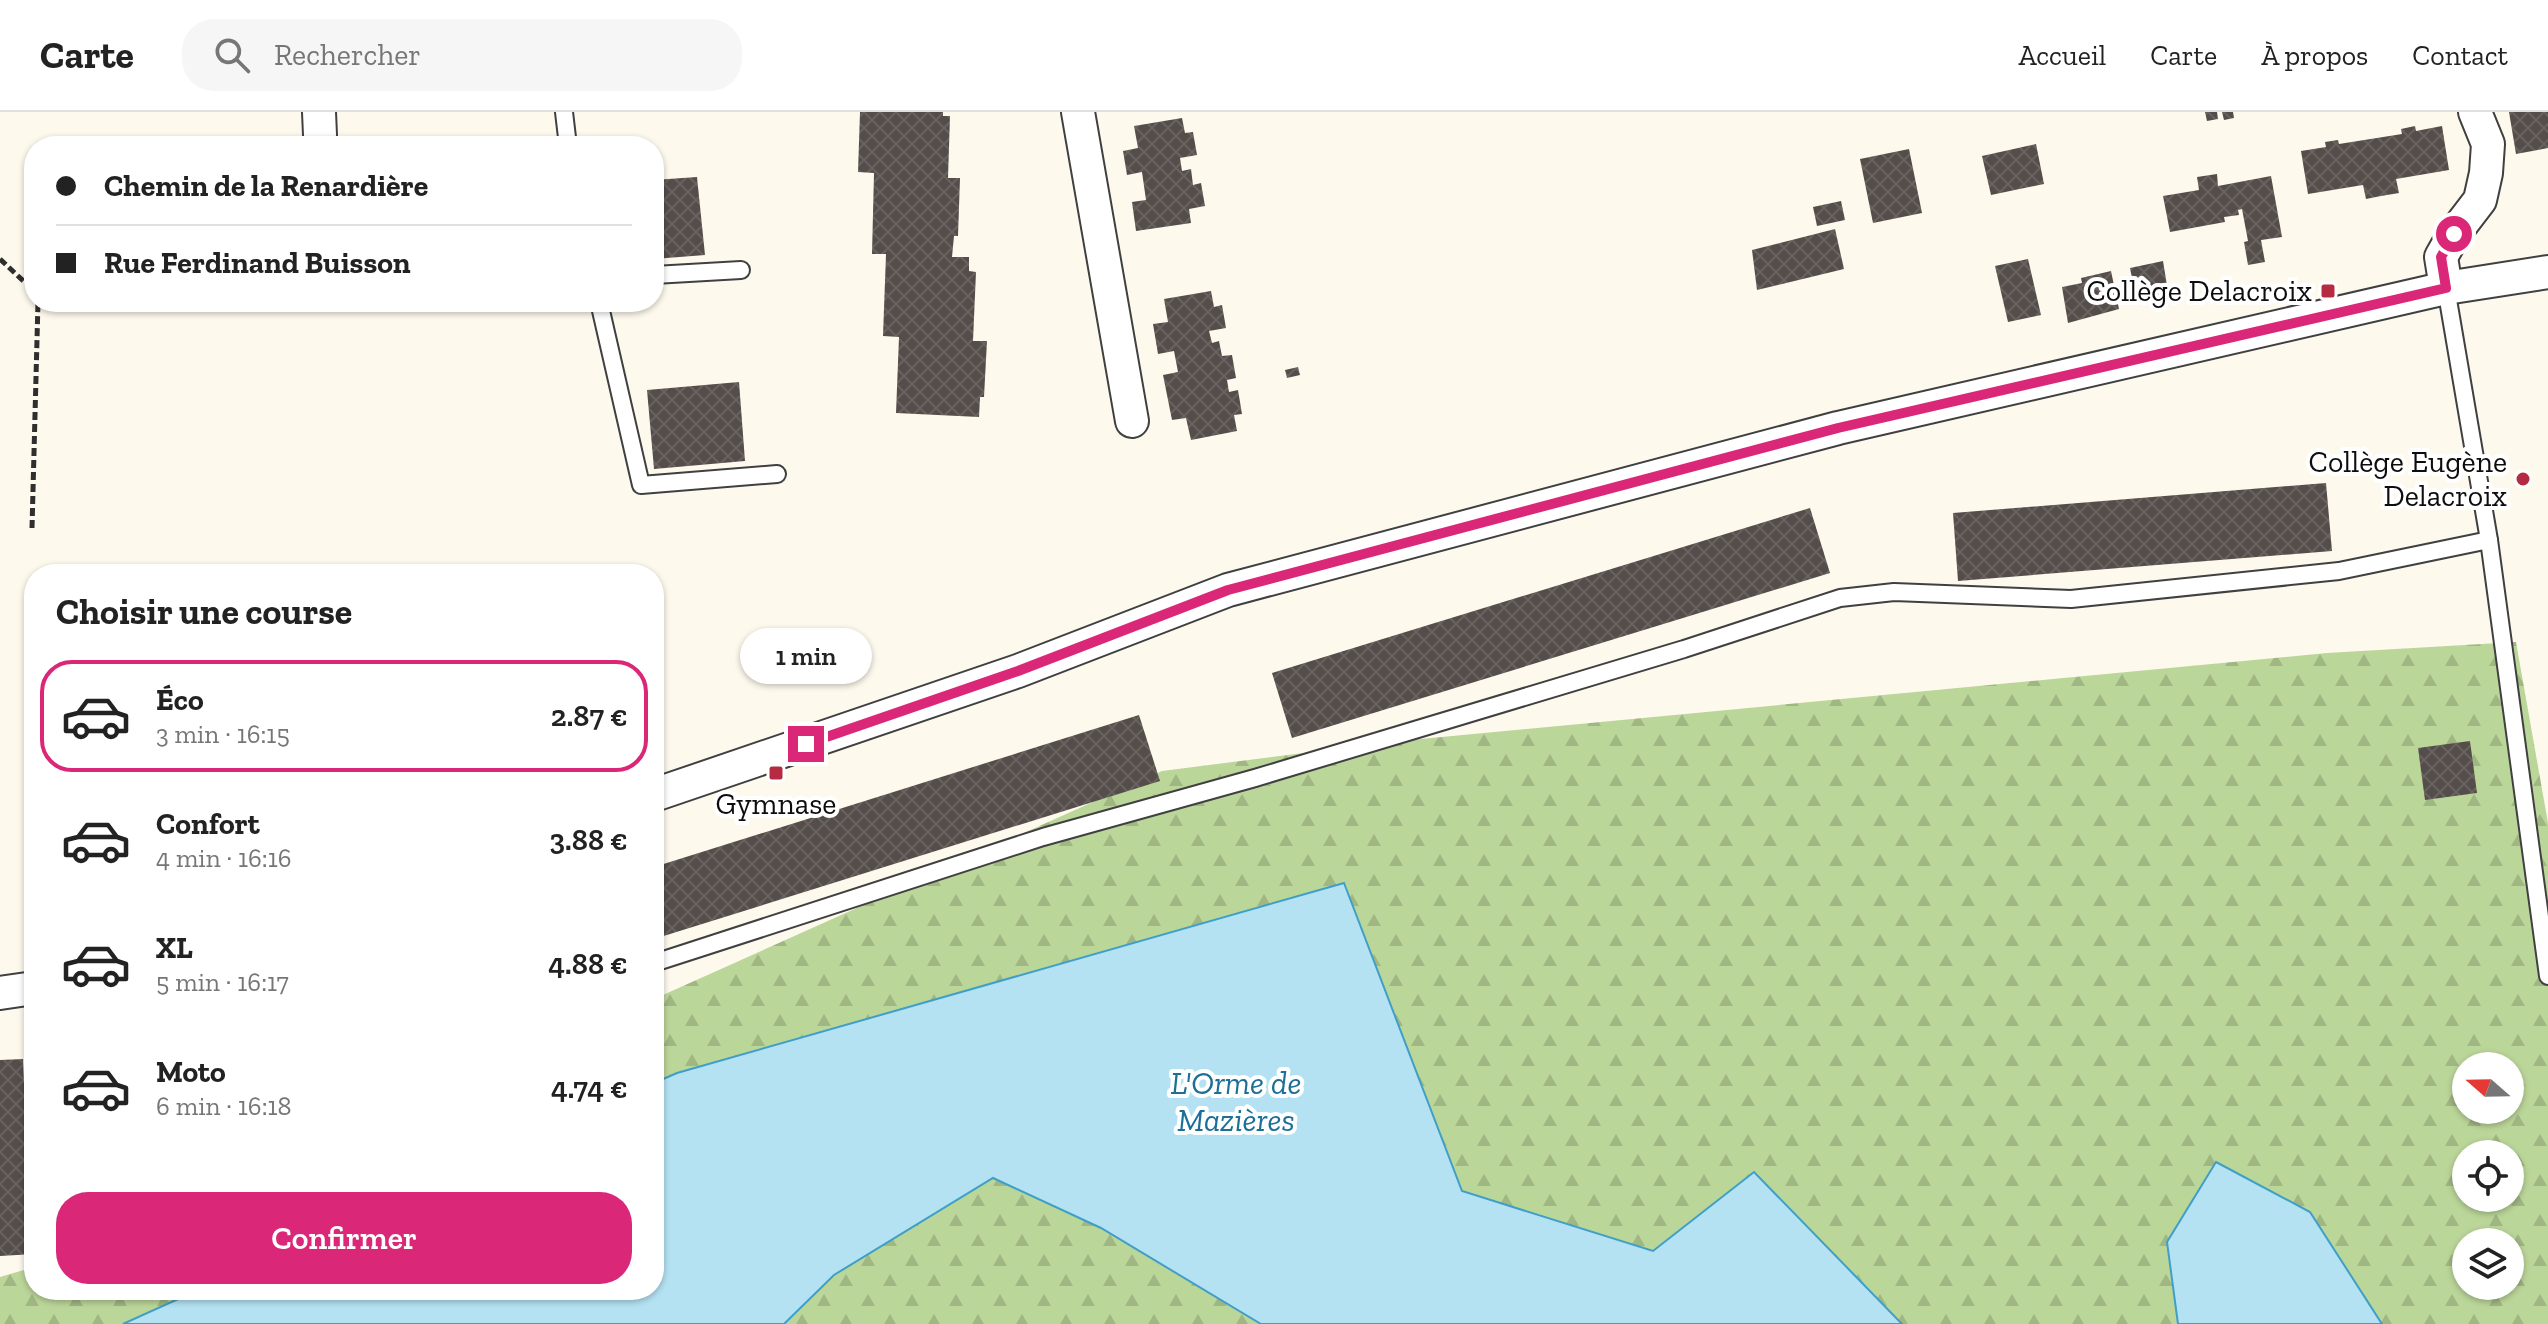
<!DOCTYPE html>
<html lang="fr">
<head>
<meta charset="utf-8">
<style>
	:root { --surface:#fff; --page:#f6f6f6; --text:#222; --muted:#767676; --line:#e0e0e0; --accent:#db2777 }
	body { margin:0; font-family:"Zilla Slab",serif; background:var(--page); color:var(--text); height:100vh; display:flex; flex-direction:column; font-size:30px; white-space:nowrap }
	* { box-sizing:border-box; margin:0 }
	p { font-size:26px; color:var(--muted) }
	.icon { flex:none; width:44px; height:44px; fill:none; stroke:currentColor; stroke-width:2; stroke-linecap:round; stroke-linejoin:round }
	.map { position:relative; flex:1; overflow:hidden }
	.side { position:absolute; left:24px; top:452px; width:640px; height:736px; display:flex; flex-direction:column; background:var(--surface); border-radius:32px; box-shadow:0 2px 6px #0004 }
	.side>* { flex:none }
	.top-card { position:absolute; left:24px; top:24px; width:640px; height:176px; border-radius:32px; box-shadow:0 2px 6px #0004; display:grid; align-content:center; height:176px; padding:0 32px; background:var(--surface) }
	.needle { width:52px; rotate:290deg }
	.buttons { position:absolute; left:2452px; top:940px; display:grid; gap:16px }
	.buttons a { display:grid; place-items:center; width:72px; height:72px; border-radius:50%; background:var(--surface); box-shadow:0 2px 6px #0004; font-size:40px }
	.end { position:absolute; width:36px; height:36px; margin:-18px; border:10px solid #db2777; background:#fff; box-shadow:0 0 0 4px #fff }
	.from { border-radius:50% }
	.bubble { position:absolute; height:56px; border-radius:28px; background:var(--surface); box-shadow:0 2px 6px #0004; font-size:26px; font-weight:600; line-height:56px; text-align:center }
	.top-card b { display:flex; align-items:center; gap:28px; height:76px; font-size:30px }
	.top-card b+b { border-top:2px solid var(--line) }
	.top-card i { width:20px; height:20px; background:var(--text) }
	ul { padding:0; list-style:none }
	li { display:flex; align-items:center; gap:24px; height:112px; margin:0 16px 12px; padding:0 16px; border:4px solid transparent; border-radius:32px }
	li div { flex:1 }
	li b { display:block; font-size:30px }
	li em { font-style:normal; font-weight:600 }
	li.current { border-color:var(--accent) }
	li>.icon { width:72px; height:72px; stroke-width:1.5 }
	h2 { padding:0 32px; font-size:36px; line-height:96px }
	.cta { display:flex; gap:16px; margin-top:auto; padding:16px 32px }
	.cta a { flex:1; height:92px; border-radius:32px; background:var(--accent); color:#fff; font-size:32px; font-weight:600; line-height:92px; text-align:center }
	header { display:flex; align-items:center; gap:48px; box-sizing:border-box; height:112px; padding:0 40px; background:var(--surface); border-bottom:2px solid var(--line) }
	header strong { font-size:38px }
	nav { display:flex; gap:44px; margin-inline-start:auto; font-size:28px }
	.search { width:560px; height:72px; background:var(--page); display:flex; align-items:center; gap:20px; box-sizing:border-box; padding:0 28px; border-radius:32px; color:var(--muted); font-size:30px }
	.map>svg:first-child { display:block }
	.forest { fill:url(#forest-firs); fill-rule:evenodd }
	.water { fill:#b4e2f3; stroke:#3f9fc6; stroke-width:2 }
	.building { fill:url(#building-cross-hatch) }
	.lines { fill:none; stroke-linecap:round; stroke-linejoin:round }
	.lane-casing { stroke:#404040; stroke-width:20 }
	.street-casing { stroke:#404040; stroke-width:36 }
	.path { stroke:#2f2f2f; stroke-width:5; stroke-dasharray:8 4; stroke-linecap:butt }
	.lane { stroke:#fff; stroke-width:16 }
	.street { stroke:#fff; stroke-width:32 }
	.route { stroke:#db2777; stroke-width:10 }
	.poi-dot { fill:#b52c42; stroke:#fff; stroke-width:3 }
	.labels { text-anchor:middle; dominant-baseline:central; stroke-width:8; stroke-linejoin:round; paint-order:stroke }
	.poi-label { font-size:30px; fill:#0d0d0d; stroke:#fff; text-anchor:end }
	.water-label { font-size:32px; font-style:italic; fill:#1c7098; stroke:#fff }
</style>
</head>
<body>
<header>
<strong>Carte</strong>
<div class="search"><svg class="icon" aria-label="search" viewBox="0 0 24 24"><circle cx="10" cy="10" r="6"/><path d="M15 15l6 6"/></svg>Rechercher</div>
<nav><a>Accueil</a><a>Carte</a><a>À propos</a><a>Contact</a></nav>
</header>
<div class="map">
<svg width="2548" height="1212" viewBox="0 0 2548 1212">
	<defs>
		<pattern id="forest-firs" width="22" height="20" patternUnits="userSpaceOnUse" patternTransform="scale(2)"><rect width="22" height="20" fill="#bbd699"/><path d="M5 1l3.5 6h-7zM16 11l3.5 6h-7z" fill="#a0b683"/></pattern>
		<pattern id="building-cross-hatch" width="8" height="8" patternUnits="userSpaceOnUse" patternTransform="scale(2)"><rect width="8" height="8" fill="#554d4a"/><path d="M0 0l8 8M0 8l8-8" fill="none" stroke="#686260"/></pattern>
	</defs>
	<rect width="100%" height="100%" fill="#fef9ed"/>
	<g class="forest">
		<path d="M 2516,530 L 2548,711 L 2548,1212 L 2382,1212 L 2310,1100 L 2167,1130 L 2178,1212 L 1902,1212 L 1755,1061 L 1653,1139 L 1462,1079 L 1344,772 L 677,961 L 654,971 L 654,887 L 1162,659 L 1389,630 L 2327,541 ZM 2466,954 L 2510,954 L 2510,998 L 2466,998 ZM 2466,1042 L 2510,1042 L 2510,1086 L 2466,1086 ZM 2466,1130 L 2510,1130 L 2510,1174 L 2466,1174 Z"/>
		<path d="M 993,1066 L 1101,1116 L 1261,1212 L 784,1212 L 834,1163 Z"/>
		<path d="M 34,1155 L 34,1178 L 198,1178 L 123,1212 L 0,1212 L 0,1165 Z"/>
	</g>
	<g class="water">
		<path d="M 1344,771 L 1462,1079 L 1653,1139 L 1754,1060 L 1902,1212 L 1261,1212 L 1101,1116 L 993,1066 L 834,1163 L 784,1212 L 123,1212 L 198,1178 L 654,1178 L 654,971 L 677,961 Z"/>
		<path d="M 2216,1050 L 2310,1100 L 2382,1212 L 2178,1212 L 2167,1130 Z"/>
	</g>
	<g class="building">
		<path d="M 860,0 L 943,0 L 943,4 L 950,4 L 948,66 L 960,66 L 958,124 L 954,124 L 952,145 L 969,145 L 969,159 L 976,160 L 973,229 L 987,229 L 984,285 L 980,285 L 979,305 L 896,301 L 899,225 L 883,224 L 886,142 L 872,142 L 874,61 L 858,60 Z"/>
		<path d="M 2205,0 L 2217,0 L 2218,7 L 2207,9 Z"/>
		<path d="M 2222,0 L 2233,0 L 2234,6 L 2224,8 Z"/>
		<path d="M 2509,0 L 2548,0 L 2548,36 L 2516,42 Z"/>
		<path d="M 1182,6 L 1185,21 L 1193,20 L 1197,43 L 1180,46 L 1182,59 L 1191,57 L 1193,73 L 1201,71 L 1205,94 L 1189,97 L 1191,111 L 1136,119 L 1132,90 L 1146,88 L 1142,60 L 1127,63 L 1123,39 L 1138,36 L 1134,14 Z"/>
		<path d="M 2415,14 L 2416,19 L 2442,14 L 2449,58 L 2396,67 L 2399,81 L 2381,84 L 2366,87 L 2363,73 L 2308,82 L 2301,39 L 2326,35 L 2325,30 L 2338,28 L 2339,32 L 2402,22 L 2401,17 Z"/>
		<path d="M 2036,32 L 2044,72 L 1991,83 L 1982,44 Z"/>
		<path d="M 1909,37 L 1922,101 L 1873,111 L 1860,47 Z"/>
		<path d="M 2217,62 L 2218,74 L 2271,64 L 2282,125 L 2261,128 L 2265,150 L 2248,153 L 2244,130 L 2248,129 L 2242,97 L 2238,98 L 2239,103 L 2224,105 L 2225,110 L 2170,120 L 2163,84 L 2199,78 L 2197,65 Z"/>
		<path d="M 697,65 L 705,143 L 654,147 L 654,68 Z"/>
		<path d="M 1841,89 L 1845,108 L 1817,114 L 1813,95 Z"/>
		<path d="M 1835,117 L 1844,157 L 1757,178 L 1752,138 Z"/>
		<path d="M 2028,147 L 2041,203 L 2008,210 L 1995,154 Z"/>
		<path d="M 2163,149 L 2169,186 L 2137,192 L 2130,156 Z"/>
		<path d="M 2111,159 L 2119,197 L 2068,211 L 2062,175 L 2082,171 L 2081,166 Z"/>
		<path d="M 1211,179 L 1214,195 L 1222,193 L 1226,216 L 1209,219 L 1212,231 L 1219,229 L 1222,244 L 1232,243 L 1236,266 L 1227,268 L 1229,280 L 1238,278 L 1242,302 L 1234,303 L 1237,319 L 1191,328 L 1186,306 L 1172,308 L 1163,263 L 1178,260 L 1174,239 L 1158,242 L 1153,212 L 1168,210 L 1164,187 Z"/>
		<path d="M 1298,255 L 1300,263 L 1287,266 L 1285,258 Z"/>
		<path d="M 739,270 L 745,349 L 654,357 L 647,278 Z"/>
		<path d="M 2326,371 L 2332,439 L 1958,469 L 1953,401 Z"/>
		<path d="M 1810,396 L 1830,461 L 1292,626 L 1272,561 Z"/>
		<path d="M 1139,603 L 1160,669 L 654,827 L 654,755 Z"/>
		<path d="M 2470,629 L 2477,681 L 2425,688 L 2418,636 Z"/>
		<path d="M 23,947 L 25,997 L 34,997 L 34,1142 L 0,1144 L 0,948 Z"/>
	</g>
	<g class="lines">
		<g class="lane-casing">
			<g id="lane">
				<path d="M 564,0 L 568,34"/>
				<path d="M 654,163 L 741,158"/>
				<path d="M 2446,176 L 2489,428 L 2548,864"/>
				<path d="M 599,190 L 641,373 L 777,362"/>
				<path d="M 654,851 L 1043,725 L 1255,666 L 1684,537 L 1840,486 L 1894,480 L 2071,487 L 2339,459 L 2489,428"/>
			</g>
		</g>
		<g class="street-casing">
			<g id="street">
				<path d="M 319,0 L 320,23"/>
				<path d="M 1078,0 L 1132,309"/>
				<path d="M 2446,176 L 2441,145 L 2454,122 L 2480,88 L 2486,61 L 2488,32 L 2475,0"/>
				<path d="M 654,683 L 1018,559 L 1228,478 L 1838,316 L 2446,176 L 2548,160"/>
				<path d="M 0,881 L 34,876"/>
			</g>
		</g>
		<g class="path">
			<path d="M 0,147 L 34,179"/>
			<path d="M 32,416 L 38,190"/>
		</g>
		<use href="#lane" class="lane"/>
		<use href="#street" class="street"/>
	</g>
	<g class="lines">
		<path class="route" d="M 806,632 L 1018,559 L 1228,478 L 1838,316 L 2446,176 L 2441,145 L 2454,122"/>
	</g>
	<g class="poi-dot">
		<rect x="2320" y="171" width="16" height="16" rx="4"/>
		<circle cx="2523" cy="367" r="8"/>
		<rect x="768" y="653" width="16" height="16" rx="4"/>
	</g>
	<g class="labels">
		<g class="poi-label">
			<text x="2312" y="179">Collège Delacroix</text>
			<text x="2507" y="350">Collège Eugène<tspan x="2507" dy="34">Delacroix</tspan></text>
			<text x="776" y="692" text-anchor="middle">Gymnase</text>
		</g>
		<g class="water-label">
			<text x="1236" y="971">L'Orme de<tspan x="1236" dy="37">Mazières</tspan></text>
		</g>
	</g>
</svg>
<div class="buttons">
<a><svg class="needle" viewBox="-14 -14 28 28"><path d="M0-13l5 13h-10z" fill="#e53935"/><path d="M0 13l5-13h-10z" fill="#767676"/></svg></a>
<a><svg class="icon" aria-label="locate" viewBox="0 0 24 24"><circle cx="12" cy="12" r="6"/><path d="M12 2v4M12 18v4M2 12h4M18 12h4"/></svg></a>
<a><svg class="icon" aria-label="layers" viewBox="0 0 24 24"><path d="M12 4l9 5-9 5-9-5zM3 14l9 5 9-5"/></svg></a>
</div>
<i class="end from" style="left:2454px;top:122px"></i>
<i class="end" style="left:806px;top:632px"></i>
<div class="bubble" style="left:740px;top:516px;width:132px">1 min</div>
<div class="top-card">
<b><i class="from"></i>Chemin de la Renardière</b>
<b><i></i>Rue Ferdinand Buisson</b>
</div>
<section class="side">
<h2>Choisir une course</h2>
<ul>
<li class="current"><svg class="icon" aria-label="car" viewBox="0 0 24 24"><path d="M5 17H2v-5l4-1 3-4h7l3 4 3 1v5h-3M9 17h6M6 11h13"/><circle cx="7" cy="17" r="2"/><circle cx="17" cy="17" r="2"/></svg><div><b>Éco</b><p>3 min · 16:15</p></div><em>2.87 €</em></li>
<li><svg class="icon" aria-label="car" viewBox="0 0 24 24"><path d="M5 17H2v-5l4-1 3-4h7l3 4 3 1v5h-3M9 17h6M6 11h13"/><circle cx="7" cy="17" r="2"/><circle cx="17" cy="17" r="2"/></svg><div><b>Confort</b><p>4 min · 16:16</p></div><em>3.88 €</em></li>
<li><svg class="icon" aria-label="car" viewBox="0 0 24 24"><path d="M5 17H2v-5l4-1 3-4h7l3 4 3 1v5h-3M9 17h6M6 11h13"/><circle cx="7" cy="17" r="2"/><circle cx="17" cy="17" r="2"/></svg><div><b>XL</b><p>5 min · 16:17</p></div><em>4.88 €</em></li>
<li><svg class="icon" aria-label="car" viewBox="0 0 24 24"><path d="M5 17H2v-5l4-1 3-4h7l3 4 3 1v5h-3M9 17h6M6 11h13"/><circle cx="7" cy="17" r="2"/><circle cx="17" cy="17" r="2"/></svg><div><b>Moto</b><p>6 min · 16:18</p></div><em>4.74 €</em></li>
</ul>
<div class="cta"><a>Confirmer</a></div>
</section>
</div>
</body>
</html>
